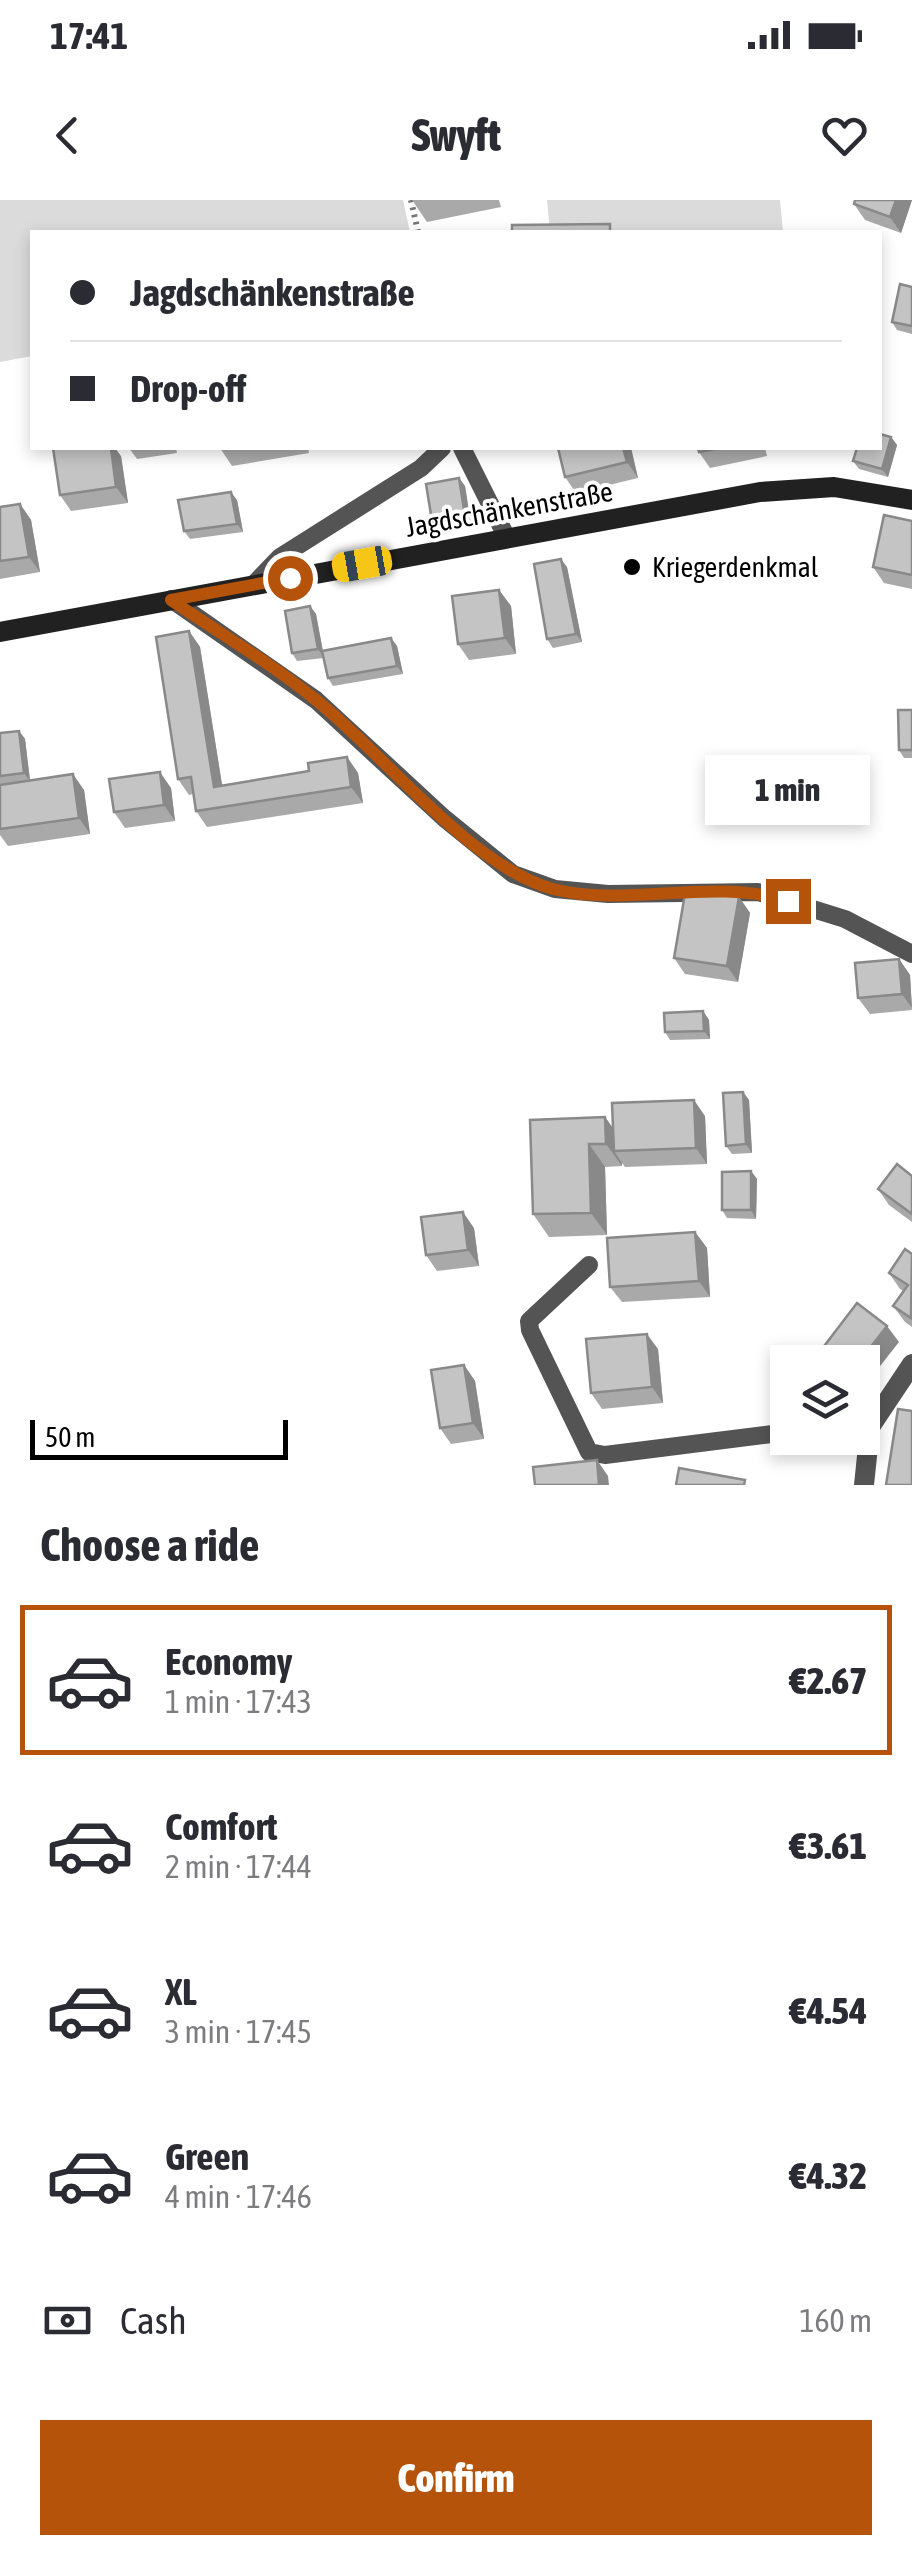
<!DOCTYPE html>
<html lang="en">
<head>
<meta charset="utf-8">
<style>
	:root { --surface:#fff; --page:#f7f7f7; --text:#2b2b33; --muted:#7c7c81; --line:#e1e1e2; --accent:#b45309 }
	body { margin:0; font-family:"Asap Condensed",sans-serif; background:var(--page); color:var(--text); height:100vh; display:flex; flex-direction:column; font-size:38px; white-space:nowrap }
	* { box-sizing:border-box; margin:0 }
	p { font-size:32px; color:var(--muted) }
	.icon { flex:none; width:55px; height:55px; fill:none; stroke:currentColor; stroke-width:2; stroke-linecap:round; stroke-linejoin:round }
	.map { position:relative; height:1285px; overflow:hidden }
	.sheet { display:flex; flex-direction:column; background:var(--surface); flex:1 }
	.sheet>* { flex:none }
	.banner { position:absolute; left:30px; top:30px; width:852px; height:220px; border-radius:0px; box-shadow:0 5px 15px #0003; display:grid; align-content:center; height:220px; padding:0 40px; background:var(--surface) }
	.buttons { position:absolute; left:770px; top:1145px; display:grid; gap:20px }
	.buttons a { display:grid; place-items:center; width:110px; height:110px; border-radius:0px; background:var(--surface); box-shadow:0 5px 15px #0003; font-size:50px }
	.scale { position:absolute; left:30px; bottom:25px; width:258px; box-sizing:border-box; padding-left:10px; border:5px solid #000; border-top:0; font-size:28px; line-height:35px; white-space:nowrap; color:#000; -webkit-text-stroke:8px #fff; paint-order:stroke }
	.end { position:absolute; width:45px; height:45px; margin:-22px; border:12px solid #b45309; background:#fff; box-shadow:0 0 0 5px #fff }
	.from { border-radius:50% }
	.bubble { position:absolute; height:70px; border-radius:0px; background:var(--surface); box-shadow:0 5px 15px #0003; font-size:32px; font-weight:800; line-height:70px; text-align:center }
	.car { position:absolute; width:30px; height:60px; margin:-30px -15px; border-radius:12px; box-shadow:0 0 8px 2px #0007; background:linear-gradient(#f5c518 24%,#345 0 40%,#f5c518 0 76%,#345 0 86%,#f5c518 0) }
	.banner b { display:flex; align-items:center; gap:35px; height:95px; font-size:38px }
	.banner b+b { border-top:2px solid var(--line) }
	.banner i { width:25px; height:25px; background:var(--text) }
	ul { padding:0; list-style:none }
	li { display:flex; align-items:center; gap:30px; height:150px; margin:0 20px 15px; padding:0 20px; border:5px solid transparent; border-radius:0px }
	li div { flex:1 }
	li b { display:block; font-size:38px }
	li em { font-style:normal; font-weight:800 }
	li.selected { border-color:var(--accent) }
	li>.icon { width:90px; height:90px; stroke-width:1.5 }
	h2 { padding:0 40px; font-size:45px; line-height:120px }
	.pay { display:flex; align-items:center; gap:25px; height:110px; padding:0 40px; font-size:38px }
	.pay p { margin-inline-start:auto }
	.button { display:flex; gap:20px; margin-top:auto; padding:20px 40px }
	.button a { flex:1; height:115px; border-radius:0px; background:var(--accent); color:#fff; font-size:40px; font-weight:800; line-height:115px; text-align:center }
	.status { display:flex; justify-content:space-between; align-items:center; height:70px; padding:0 50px; background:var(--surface); direction:ltr }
	.status svg { height:28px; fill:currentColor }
	header { display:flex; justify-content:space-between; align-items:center; height:130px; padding:0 40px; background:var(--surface); font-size:45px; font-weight:800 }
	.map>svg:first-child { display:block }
	.green { fill:#dbdbdb }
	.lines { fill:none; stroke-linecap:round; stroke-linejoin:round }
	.path { stroke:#767676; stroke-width:6; stroke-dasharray:2.5 5; stroke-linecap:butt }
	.lane { stroke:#545454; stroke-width:18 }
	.street { stroke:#545454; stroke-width:20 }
	.secondary { stroke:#212121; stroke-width:20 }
	.wall { fill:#a9a9a9 }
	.shaded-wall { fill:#898989 }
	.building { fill:#c4c4c4; stroke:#898989; stroke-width:2.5 }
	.route { stroke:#b45309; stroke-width:12 }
	.poi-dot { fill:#000; stroke:#fff; stroke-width:4 }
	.labels { text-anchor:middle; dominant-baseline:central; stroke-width:8; stroke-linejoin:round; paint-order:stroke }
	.street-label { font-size:28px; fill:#000; stroke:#fff }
	.poi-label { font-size:28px; fill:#000; stroke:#fff; text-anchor:start }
</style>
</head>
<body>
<div class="status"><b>17:41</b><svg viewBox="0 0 49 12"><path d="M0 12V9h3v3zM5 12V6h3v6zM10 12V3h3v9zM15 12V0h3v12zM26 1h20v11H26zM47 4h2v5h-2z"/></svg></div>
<header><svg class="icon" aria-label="back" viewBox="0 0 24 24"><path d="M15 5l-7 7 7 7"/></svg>Swyft<svg class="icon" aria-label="heart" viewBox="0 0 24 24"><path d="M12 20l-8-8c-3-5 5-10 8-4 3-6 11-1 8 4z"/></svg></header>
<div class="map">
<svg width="912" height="1285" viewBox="0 0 912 1285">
	<rect width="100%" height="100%" fill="#fff"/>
	<g class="green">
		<path d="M 0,0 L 403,0 L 410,32 L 32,32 L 32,156 L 0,162 Z"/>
		<path d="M 547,0 L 780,0 L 783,32 L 550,32 Z"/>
	</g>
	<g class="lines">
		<path class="path" d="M 411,0 L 418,32"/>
		<g class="lane">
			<path d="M 462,248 L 507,338"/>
			<path d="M 254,384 L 280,357 L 421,268 L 442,248"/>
			<path d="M 171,399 L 316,500 L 444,618 L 513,674 L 555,689 L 608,694 L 758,692 L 845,719 L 912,754"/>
			<path d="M 589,1065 L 529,1121 L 530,1130 L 589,1252 L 605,1255 L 788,1232"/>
		</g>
		<path class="street" d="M 864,1285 L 870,1227 L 912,1164"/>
		<path class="secondary" d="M 0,432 L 760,292 L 834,287 L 912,300"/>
	</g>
	<g class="wall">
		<path d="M 412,0 L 499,0 L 501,7 L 427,22 Z"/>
		<path d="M 912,0 L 901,33 L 865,20 L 854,4 Z"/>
		<path d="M 912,87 L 912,134 L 897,130 L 892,122 Z"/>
		<path d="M 891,237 L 897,245 L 888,277 L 859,269 L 853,261 Z"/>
		<path d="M 129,248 L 176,248 L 177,253 L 137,259 Z"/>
		<path d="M 220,248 L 308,248 L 309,253 L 232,266 Z"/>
		<path d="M 631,248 L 638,278 L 576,293 L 565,277 Z"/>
		<path d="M 698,248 L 765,248 L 767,256 L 710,268 L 699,252 Z"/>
		<path d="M 121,256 L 128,303 L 71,311 L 60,295 Z"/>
		<path d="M 459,278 L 465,286 L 471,324 L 438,330 L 432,321 Z"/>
		<path d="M 237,300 L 243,332 L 190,339 L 184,331 Z"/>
		<path d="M 20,304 L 31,320 L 40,372 L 0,379 L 0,307 Z"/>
		<path d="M 912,321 L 912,389 L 884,383 L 873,367 Z"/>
		<path d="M 567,367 L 582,442 L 553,448 L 547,439 Z"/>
		<path d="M 499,390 L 511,406 L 516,454 L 469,460 L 458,444 Z"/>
		<path d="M 310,406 L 316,414 L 323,451 L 391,438 L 397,446 L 403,474 L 333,486 L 328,478 L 324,458 L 297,461 L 292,453 Z"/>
		<path d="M 189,431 L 200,447 L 222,585 L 309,571 L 347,557 L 358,573 L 363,603 L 207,627 L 196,611 L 193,594 L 189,595 L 178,579 Z"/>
		<path d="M 912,510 L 912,558 L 904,558 L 899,550 Z"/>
		<path d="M 19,531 L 25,539 L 30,580 L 84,590 L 90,634 L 8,646 L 0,635 L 0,533 Z"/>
		<path d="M 171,588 L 175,621 L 125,628 L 114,612 Z"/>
		<path d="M 739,697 L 750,713 L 738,782 L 685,774 L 674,758 Z"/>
		<path d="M 899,759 L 910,775 L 912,810 L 870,814 L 858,798 Z"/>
		<path d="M 703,811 L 709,820 L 710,839 L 670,840 L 665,832 Z"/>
		<path d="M 743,892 L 749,900 L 752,953 L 732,954 L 726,946 Z"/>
		<path d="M 705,916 L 707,964 L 625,967 L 622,963 L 622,966 L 605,967 L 607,1035 L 549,1037 L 533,1014 L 605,917 L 613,928 Z"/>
		<path d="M 751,971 L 757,979 L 756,1019 L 727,1018 L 722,1010 Z"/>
		<path d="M 912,976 L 912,1022 L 889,1005 L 878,989 Z"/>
		<path d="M 474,1028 L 479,1066 L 437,1071 L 426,1055 Z"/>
		<path d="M 695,1032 L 707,1048 L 710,1097 L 622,1102 L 610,1087 Z"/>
		<path d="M 912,1054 L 912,1127 L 905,1122 L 893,1106 L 904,1091 L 900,1089 L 889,1073 Z"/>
		<path d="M 658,1149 L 663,1203 L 602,1209 L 591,1193 Z"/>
		<path d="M 464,1165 L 475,1181 L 484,1239 L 451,1244 L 440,1228 Z"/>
	</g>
	<g class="shaded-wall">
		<path d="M 896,0 L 912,0 L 901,33 L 890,17 Z"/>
		<path d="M 891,237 L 897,245 L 888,277 L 882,269 Z"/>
		<path d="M 111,248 L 115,248 L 121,256 L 128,303 L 116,287 Z"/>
		<path d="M 623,248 L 631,248 L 638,278 L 627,262 Z"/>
		<path d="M 459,278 L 465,286 L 471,324 L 465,316 Z"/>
		<path d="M 231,292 L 237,300 L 243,332 L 237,324 Z"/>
		<path d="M 20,304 L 31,320 L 40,372 L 29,357 Z"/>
		<path d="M 561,359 L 567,367 L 582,442 L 576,434 Z"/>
		<path d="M 499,390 L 511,406 L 516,454 L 505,438 Z"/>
		<path d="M 310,406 L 316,414 L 324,458 L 318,449 Z"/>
		<path d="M 189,431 L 200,447 L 225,603 L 214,587 Z"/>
		<path d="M 391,438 L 397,446 L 403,474 L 397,466 Z"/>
		<path d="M 19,531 L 25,539 L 30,581 L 24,573 Z"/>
		<path d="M 347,557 L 358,573 L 363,603 L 351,587 Z"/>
		<path d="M 160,572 L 171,588 L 175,621 L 164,605 Z"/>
		<path d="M 73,574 L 84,590 L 90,634 L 79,618 Z"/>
		<path d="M 739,697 L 750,713 L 738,782 L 727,766 Z"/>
		<path d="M 899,759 L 910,775 L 912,808 L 902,794 Z"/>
		<path d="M 703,811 L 709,820 L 710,839 L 704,831 Z"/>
		<path d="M 743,892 L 749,900 L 752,953 L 746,944 Z"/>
		<path d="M 694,900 L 705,916 L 707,964 L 696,948 Z"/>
		<path d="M 605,917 L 621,940 L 614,951 L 622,963 L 622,966 L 606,944 Z"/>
		<path d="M 589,944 L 605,967 L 607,1035 L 591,1013 Z"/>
		<path d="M 751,971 L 757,979 L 756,1019 L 751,1010 Z"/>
		<path d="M 463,1012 L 474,1028 L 479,1066 L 468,1050 Z"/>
		<path d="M 695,1032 L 707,1048 L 710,1097 L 699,1081 Z"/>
		<path d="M 887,1126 L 899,1142 L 862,1189 L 862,1162 L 859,1162 Z"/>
		<path d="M 647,1134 L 658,1149 L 663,1203 L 652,1187 Z"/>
		<path d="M 464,1165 L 475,1181 L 484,1239 L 473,1223 Z"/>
		<path d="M 597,1260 L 608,1276 L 609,1285 L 599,1285 Z"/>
	</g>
	<g class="building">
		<path d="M 855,0 L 896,0 L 890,17 L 854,4 Z"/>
		<path d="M 610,24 L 610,32 L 512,32 L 512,25 Z"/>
		<path d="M 900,84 L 912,87 L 912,126 L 892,122 Z"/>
		<path d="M 880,234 L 891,237 L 882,269 L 853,261 L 857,248 L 880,248 Z"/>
		<path d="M 53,248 L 111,248 L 116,287 L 60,295 Z"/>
		<path d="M 558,248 L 623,248 L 627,262 L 565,277 Z"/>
		<path d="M 698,248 L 721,248 L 699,252 Z"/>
		<path d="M 459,278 L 465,316 L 432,321 L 426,284 Z"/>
		<path d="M 231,292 L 237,324 L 184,331 L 178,300 Z"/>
		<path d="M 20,304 L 29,357 L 0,361 L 0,307 Z"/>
		<path d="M 884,315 L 912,321 L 912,375 L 873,367 Z"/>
		<path d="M 561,359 L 576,434 L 547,439 L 534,364 Z"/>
		<path d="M 499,390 L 505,438 L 458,444 L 452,396 Z"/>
		<path d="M 310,406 L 318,449 L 292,453 L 285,411 Z"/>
		<path d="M 189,431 L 214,587 L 309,571 L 308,563 L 347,557 L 351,587 L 196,611 L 191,577 L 178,579 L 156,437 Z"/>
		<path d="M 391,438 L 397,466 L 328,478 L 322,451 Z"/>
		<path d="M 898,510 L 912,510 L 912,550 L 899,550 Z"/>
		<path d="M 19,531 L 24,573 L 0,576 L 0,533 Z"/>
		<path d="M 160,572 L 164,605 L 114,612 L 109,579 Z"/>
		<path d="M 73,574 L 79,618 L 0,629 L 0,585 Z"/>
		<path d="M 686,688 L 739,697 L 727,766 L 674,758 Z"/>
		<path d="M 899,759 L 902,794 L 858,798 L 855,763 Z"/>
		<path d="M 703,811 L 704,831 L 665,832 L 664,813 Z"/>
		<path d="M 743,892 L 746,944 L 726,946 L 723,893 Z"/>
		<path d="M 694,900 L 696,948 L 614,951 L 612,903 Z"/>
		<path d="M 605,917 L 606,944 L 589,944 L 591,1013 L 533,1014 L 530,920 Z"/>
		<path d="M 897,964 L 912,976 L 912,1014 L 878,989 Z"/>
		<path d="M 751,971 L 751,1010 L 722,1010 L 722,972 Z"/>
		<path d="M 463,1012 L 468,1050 L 426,1055 L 421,1017 Z"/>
		<path d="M 695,1032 L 699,1081 L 610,1087 L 607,1038 Z"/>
		<path d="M 905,1049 L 912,1054 L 911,1118 L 893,1106 L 908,1085 L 889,1073 Z"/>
		<path d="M 857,1103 L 887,1126 L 859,1162 L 812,1162 Z"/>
		<path d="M 647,1134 L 652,1187 L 591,1193 L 586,1139 Z"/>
		<path d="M 464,1165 L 473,1223 L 440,1228 L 431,1170 Z"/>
		<path d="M 898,1209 L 912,1211 L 912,1285 L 886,1285 Z"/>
		<path d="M 597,1260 L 599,1285 L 535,1285 L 533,1267 Z"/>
		<path d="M 679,1268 L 745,1280 L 744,1285 L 676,1285 Z"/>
	</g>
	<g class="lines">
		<path class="route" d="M 290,378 L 171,400 C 219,433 271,463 316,500 C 383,553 471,667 553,689 C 626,708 711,677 788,701"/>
	</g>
	<circle class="poi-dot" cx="632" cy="367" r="10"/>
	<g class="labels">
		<g class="street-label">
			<text transform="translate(509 309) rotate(-10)">Jagdschänkenstraße</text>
		</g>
		<g class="poi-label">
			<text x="652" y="367">Kriegerdenkmal</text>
		</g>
	</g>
</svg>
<div class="buttons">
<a><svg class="icon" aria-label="layers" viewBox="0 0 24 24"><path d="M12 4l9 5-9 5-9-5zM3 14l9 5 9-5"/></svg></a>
</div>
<div class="scale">50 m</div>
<i class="end from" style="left:290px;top:378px"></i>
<i class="end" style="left:788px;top:701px"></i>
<div class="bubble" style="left:705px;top:555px;width:165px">1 min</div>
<i class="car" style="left:362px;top:364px;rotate:260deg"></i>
<div class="banner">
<b><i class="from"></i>Jagdschänkenstraße</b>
<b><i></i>Drop-off</b>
</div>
</div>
<section class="sheet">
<h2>Choose a ride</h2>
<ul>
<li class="selected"><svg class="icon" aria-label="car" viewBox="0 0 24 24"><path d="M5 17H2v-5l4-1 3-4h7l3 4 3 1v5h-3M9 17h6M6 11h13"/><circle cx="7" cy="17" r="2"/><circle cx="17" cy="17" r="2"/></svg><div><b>Economy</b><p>1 min · 17:43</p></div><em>€2.67</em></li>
<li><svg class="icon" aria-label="car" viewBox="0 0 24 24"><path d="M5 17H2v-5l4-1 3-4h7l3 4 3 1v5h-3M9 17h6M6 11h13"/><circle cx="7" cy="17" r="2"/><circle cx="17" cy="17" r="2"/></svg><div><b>Comfort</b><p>2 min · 17:44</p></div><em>€3.61</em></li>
<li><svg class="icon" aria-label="car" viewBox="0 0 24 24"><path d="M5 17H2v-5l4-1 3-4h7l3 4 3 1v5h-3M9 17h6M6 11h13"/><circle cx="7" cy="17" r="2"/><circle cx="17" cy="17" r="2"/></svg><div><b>XL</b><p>3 min · 17:45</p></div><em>€4.54</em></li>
<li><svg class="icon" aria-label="car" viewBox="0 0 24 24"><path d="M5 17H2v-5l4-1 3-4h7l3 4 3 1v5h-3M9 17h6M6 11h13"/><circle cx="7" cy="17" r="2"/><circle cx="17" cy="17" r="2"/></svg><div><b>Green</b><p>4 min · 17:46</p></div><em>€4.32</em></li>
</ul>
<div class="pay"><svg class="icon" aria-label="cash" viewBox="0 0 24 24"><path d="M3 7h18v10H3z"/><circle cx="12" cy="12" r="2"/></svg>Cash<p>160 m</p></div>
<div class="button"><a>Confirm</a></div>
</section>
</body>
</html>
